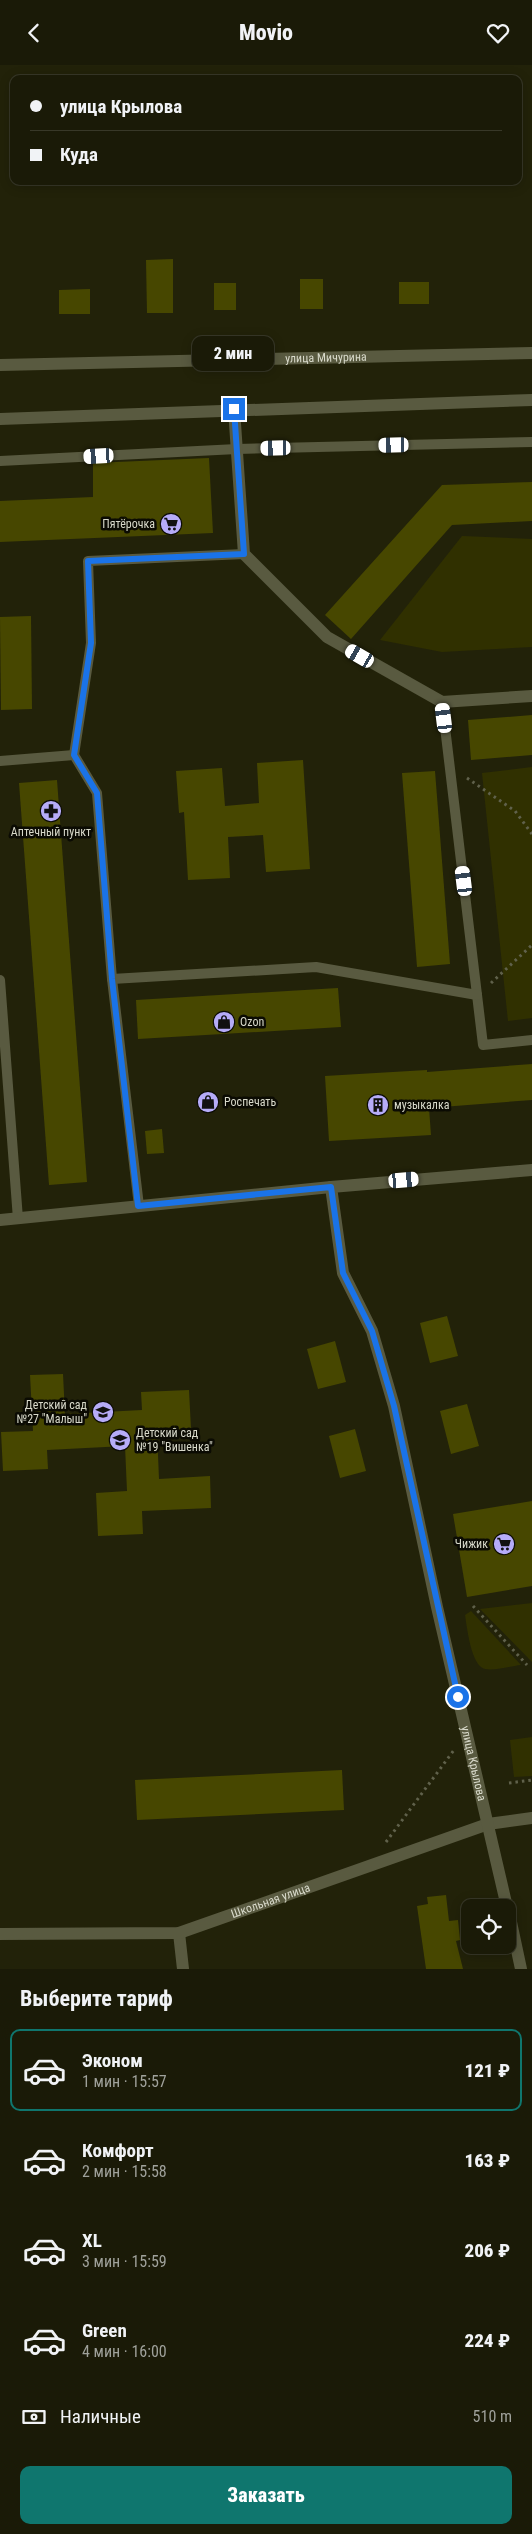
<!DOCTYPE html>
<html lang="ru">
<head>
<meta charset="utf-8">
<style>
	:root { --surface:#1a1a07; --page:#272715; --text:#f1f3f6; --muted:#9fa19b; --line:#383828; --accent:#0f766e }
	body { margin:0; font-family:"Roboto Condensed",sans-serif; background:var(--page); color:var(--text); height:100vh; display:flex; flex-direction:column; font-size:19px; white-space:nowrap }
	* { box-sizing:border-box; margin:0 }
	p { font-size:16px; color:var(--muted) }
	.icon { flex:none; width:28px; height:28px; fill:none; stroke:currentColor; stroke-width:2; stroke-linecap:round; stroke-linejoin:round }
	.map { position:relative; height:1904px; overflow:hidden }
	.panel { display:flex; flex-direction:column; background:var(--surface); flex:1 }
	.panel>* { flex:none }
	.banner { position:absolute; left:10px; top:10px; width:512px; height:110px; border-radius:10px; box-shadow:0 2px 12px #0003,0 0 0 1px var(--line); display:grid; align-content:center; height:110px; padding:0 20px; background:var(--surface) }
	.tools { position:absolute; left:461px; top:1834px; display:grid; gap:10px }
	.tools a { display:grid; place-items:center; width:55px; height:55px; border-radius:10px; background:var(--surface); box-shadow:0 2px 12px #0003,0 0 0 1px var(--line); font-size:25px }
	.end { position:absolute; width:22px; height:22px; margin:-11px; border:6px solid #1a73e8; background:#fff; box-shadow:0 0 0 2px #fff }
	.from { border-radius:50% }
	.bubble { position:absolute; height:35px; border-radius:10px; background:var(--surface); box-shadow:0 2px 12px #0003,0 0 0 1px var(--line); font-size:16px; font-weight:800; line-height:35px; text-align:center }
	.car { position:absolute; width:15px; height:30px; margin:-15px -8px; border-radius:6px; box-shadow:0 0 4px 1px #0007; background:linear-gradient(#fff 24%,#345 0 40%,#fff 0 76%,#345 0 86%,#fff 0) }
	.banner b { display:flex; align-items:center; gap:18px; height:48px; font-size:19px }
	.banner b+b { border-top:1px solid var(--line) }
	.banner i { width:12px; height:12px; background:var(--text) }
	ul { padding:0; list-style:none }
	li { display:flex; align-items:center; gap:15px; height:82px; margin:0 10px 8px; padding:0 10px; border:2px solid transparent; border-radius:10px }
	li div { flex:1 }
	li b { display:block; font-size:19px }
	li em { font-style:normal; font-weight:800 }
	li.on { border-color:var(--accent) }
	li>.icon { width:45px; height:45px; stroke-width:1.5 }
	h2 { padding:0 20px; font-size:22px; line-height:60px }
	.pay { display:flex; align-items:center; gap:12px; height:55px; padding:0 20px; font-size:19px }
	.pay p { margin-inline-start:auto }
	.button { display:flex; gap:10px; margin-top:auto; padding:10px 20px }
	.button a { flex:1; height:58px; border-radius:10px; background:var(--accent); color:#fff; font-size:20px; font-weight:800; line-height:58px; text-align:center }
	header { display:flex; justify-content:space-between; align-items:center; height:65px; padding:0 20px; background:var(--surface); font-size:22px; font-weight:800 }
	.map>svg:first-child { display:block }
	.green { fill:#303000 }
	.building { fill:#474700 }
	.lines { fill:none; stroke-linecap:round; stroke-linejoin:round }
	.path { stroke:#60614b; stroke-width:3; stroke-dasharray:2.5 4; stroke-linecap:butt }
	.lane { stroke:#595a40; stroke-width:10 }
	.street { stroke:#595a40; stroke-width:12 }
	.secondary { stroke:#595a40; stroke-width:12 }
	.route { stroke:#1a73e8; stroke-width:6 }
	.labels { text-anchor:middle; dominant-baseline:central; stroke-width:5; stroke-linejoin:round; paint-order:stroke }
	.street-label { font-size:12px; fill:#d9dacb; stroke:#0b0b03 }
	.poi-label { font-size:12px; fill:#d9dacb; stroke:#0b0b03; text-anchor:start }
</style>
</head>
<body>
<header><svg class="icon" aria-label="back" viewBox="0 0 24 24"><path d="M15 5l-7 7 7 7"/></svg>Movio<svg class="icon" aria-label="heart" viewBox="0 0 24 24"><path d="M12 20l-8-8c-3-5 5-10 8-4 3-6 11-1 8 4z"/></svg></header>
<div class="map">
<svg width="532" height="1904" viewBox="0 0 532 1904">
	<rect width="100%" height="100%" fill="#222209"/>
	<g class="green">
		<path d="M 462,471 L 532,474 L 532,582 L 442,587 L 380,575 Z"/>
		<path d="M 532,702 L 532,953 L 508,956 L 482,708 Z"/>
		<path d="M 532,1538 L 532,1597 L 480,1544 Z"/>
		<path d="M 471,1546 L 521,1600 C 511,1601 495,1606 485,1604 C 471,1601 467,1562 465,1550 Z"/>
		<path d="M 532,1672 L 532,1711 L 514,1712 L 510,1675 Z"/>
	</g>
	<g class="building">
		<path d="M 173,194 L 173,248 L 147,248 L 146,195 Z"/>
		<rect x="300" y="214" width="23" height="30"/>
		<rect x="399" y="217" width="30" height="22"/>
		<rect x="214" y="218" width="22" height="27"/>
		<path d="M 90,224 L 90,249 L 59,249 L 59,225 Z"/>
		<path d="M 209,393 L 213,468 L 0,477 L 0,436 L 93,432 L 93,398 Z"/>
		<path d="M 532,417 L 532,456 L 452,460 L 351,574 L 325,550 L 442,420 Z"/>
		<path d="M 31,551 L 32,644 L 1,645 L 0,552 Z"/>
		<path d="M 532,650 L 532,690 L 471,695 L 468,655 Z"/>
		<path d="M 303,695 L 310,804 L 266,807 L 263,770 L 228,772 L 230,813 L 188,815 L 184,747 L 179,748 L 176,706 L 222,703 L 225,741 L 259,738 L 257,698 Z"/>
		<path d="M 435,706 L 450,899 L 417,902 L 402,708 Z"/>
		<path d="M 57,715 L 87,1117 L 49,1120 L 19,718 Z"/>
		<path d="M 338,923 L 341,962 L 138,974 L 136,935 Z"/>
		<path d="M 532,999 L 532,1035 L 429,1043 L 431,1070 L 329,1076 L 325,1011 L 427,1005 L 427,1007 Z"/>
		<path d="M 162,1064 L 164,1088 L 147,1089 L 145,1066 Z"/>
		<path d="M 447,1251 L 458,1291 L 430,1298 L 420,1258 Z"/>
		<path d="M 335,1276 L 346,1317 L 318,1324 L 307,1284 Z"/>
		<path d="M 63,1309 L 65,1349 L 142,1345 L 141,1327 L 189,1325 L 191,1364 L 157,1366 L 159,1414 L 210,1411 L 211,1443 L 142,1446 L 143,1469 L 98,1471 L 96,1428 L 127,1426 L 125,1381 L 47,1385 L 48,1404 L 3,1406 L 1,1367 L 33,1366 L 30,1310 Z"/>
		<path d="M 467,1339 L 479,1381 L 451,1389 L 440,1346 Z"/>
		<path d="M 355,1364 L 366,1406 L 340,1413 L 329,1371 Z"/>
		<path d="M 532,1436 L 532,1521 L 467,1532 L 453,1449 Z"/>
		<path d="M 342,1705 L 344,1745 L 137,1755 L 135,1715 Z"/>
		<path d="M 446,1830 L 449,1856 L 458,1855 L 460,1875 L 456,1876 L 463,1904 L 426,1904 L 417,1841 L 428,1839 L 427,1832 Z"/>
	</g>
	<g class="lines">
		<g class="path">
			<path d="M 467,713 L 515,746 L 532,769"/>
			<path d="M 491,918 L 532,880"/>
			<path d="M 473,1541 L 527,1600"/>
			<path d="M 509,1718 L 532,1715"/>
			<path d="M 386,1777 L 454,1685"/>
		</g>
		<g class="lane">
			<path d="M 0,396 L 237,384 L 532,377"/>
			<path d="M 442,637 L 483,980 L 532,975"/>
			<path d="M 74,690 L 91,578 L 88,496 L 244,489"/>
			<path d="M 0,696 L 74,690 L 97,728 L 112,914 L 139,1141"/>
			<path d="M 112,914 L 316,902 L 477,930"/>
			<path d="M 0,915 L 18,1154"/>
		</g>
		<g class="street">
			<path id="s1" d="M 0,300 L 532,288"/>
			<path d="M 234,344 L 244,489 L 327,572 L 442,637 L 532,631"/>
			<path d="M 0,354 L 532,335"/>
			<path d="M 179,1868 L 183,1904"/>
			<path id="s2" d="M 0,1869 L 179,1868 L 488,1759 L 532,1753"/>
		</g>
		<g class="secondary">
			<path id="s3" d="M 331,1122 L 343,1208 L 372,1266 L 394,1341 L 437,1542 L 507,1842"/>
			<path d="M 0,1155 L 331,1122 L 532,1105"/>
			<path d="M 508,1843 L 521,1904"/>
		</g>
	</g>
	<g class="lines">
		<path class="route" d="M 234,344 L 244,489 L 88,496 L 91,578 L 74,690 L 97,728 L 112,914 L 138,1141 L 331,1122 L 343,1208 L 372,1266 L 394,1341 L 458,1632"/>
	</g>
	<defs>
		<g id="supermarket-disc" transform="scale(1.125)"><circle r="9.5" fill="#b6acf8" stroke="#0b0b03"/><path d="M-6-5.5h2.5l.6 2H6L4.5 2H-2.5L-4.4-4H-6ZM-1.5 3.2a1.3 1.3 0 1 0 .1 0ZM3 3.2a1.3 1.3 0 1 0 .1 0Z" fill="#111"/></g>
		<g id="pharmacy-disc" transform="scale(1.125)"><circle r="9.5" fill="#b6acf8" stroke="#0b0b03"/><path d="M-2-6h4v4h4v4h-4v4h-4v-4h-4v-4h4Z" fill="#111"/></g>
		<g id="shop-disc" transform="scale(1.125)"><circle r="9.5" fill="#b6acf8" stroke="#0b0b03"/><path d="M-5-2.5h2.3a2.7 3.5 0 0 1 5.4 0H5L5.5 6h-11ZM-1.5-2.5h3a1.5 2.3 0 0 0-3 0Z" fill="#111"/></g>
		<g id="building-disc" transform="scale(1.125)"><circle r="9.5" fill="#b6acf8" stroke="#0b0b03"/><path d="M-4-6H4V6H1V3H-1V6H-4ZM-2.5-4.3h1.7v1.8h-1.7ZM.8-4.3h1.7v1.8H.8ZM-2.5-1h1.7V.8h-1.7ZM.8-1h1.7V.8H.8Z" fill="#111"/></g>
		<g id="school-disc" transform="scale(1.125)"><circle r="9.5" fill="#b6acf8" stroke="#0b0b03"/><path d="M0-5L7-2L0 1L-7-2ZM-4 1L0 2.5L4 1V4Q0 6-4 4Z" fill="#111"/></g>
	</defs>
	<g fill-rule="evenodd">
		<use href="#supermarket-disc" x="171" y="459"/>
		<use href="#pharmacy-disc" x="51" y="746"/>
		<use href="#shop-disc" x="224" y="957"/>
		<use href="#shop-disc" x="208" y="1037"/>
		<use href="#building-disc" x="378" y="1040"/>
		<use href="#school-disc" x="103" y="1347"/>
		<use href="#school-disc" x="120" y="1375"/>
		<use href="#supermarket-disc" x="504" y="1479"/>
	</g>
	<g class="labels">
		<g class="street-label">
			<text stroke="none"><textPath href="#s1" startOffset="326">улица Мичурина</textPath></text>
			<text stroke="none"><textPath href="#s3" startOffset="596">улица Крылова</textPath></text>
			<text stroke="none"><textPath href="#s2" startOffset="276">Школьная улица</textPath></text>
		</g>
		<g class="poi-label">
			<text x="155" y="459" text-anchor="end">Пятёрочка</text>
			<text x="51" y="767" text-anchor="middle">Аптечный пункт</text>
			<text x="240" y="957">Ozon</text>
			<text x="224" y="1037">Роспечать</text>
			<text x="394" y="1040">музыкалка</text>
			<text x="87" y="1340" text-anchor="end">Детский сад<tspan x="87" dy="14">№27 "Малыш"</tspan></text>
			<text x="136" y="1368">Детский сад<tspan x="136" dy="14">№19 "Вишенка"</tspan></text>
			<text x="488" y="1479" text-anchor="end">Чижик</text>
		</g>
	</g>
</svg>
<div class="tools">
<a><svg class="icon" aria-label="locate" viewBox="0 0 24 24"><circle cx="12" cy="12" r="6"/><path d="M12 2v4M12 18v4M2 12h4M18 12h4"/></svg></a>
</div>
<i class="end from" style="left:458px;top:1632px"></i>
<i class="end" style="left:234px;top:344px"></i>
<div class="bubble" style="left:192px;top:271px;width:82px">2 мин</div>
<i class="car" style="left:394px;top:380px;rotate:269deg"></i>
<i class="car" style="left:276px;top:383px;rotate:269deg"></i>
<i class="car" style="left:99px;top:391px;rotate:267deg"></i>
<i class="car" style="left:360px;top:591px;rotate:300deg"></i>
<i class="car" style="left:444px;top:653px;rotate:353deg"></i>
<i class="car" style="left:464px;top:816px;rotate:353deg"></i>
<i class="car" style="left:404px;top:1115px;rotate:85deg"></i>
<div class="banner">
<b><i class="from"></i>улица Крылова</b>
<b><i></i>Куда</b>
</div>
</div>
<section class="panel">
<h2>Выберите тариф</h2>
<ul>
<li class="on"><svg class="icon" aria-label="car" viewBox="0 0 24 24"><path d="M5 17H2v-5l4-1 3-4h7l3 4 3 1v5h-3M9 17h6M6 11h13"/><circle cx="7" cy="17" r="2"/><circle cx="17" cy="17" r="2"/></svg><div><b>Эконом</b><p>1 мин · 15:57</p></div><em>121 ₽</em></li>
<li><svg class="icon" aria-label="car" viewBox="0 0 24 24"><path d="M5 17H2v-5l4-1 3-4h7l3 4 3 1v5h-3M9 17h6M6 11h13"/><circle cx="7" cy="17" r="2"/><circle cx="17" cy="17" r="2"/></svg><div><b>Комфорт</b><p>2 мин · 15:58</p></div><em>163 ₽</em></li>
<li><svg class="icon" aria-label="car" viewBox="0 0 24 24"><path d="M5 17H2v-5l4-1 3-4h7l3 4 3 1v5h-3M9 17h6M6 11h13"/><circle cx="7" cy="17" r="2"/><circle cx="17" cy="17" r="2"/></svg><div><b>XL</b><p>3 мин · 15:59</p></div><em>206 ₽</em></li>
<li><svg class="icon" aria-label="car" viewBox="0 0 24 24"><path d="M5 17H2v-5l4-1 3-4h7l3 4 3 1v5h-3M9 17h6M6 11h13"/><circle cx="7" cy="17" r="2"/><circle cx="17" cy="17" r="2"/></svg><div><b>Green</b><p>4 мин · 16:00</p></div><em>224 ₽</em></li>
</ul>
<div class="pay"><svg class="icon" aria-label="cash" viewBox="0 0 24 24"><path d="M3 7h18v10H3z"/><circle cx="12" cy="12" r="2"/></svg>Наличные<p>510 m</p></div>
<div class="button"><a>Заказать</a></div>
</section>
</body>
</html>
